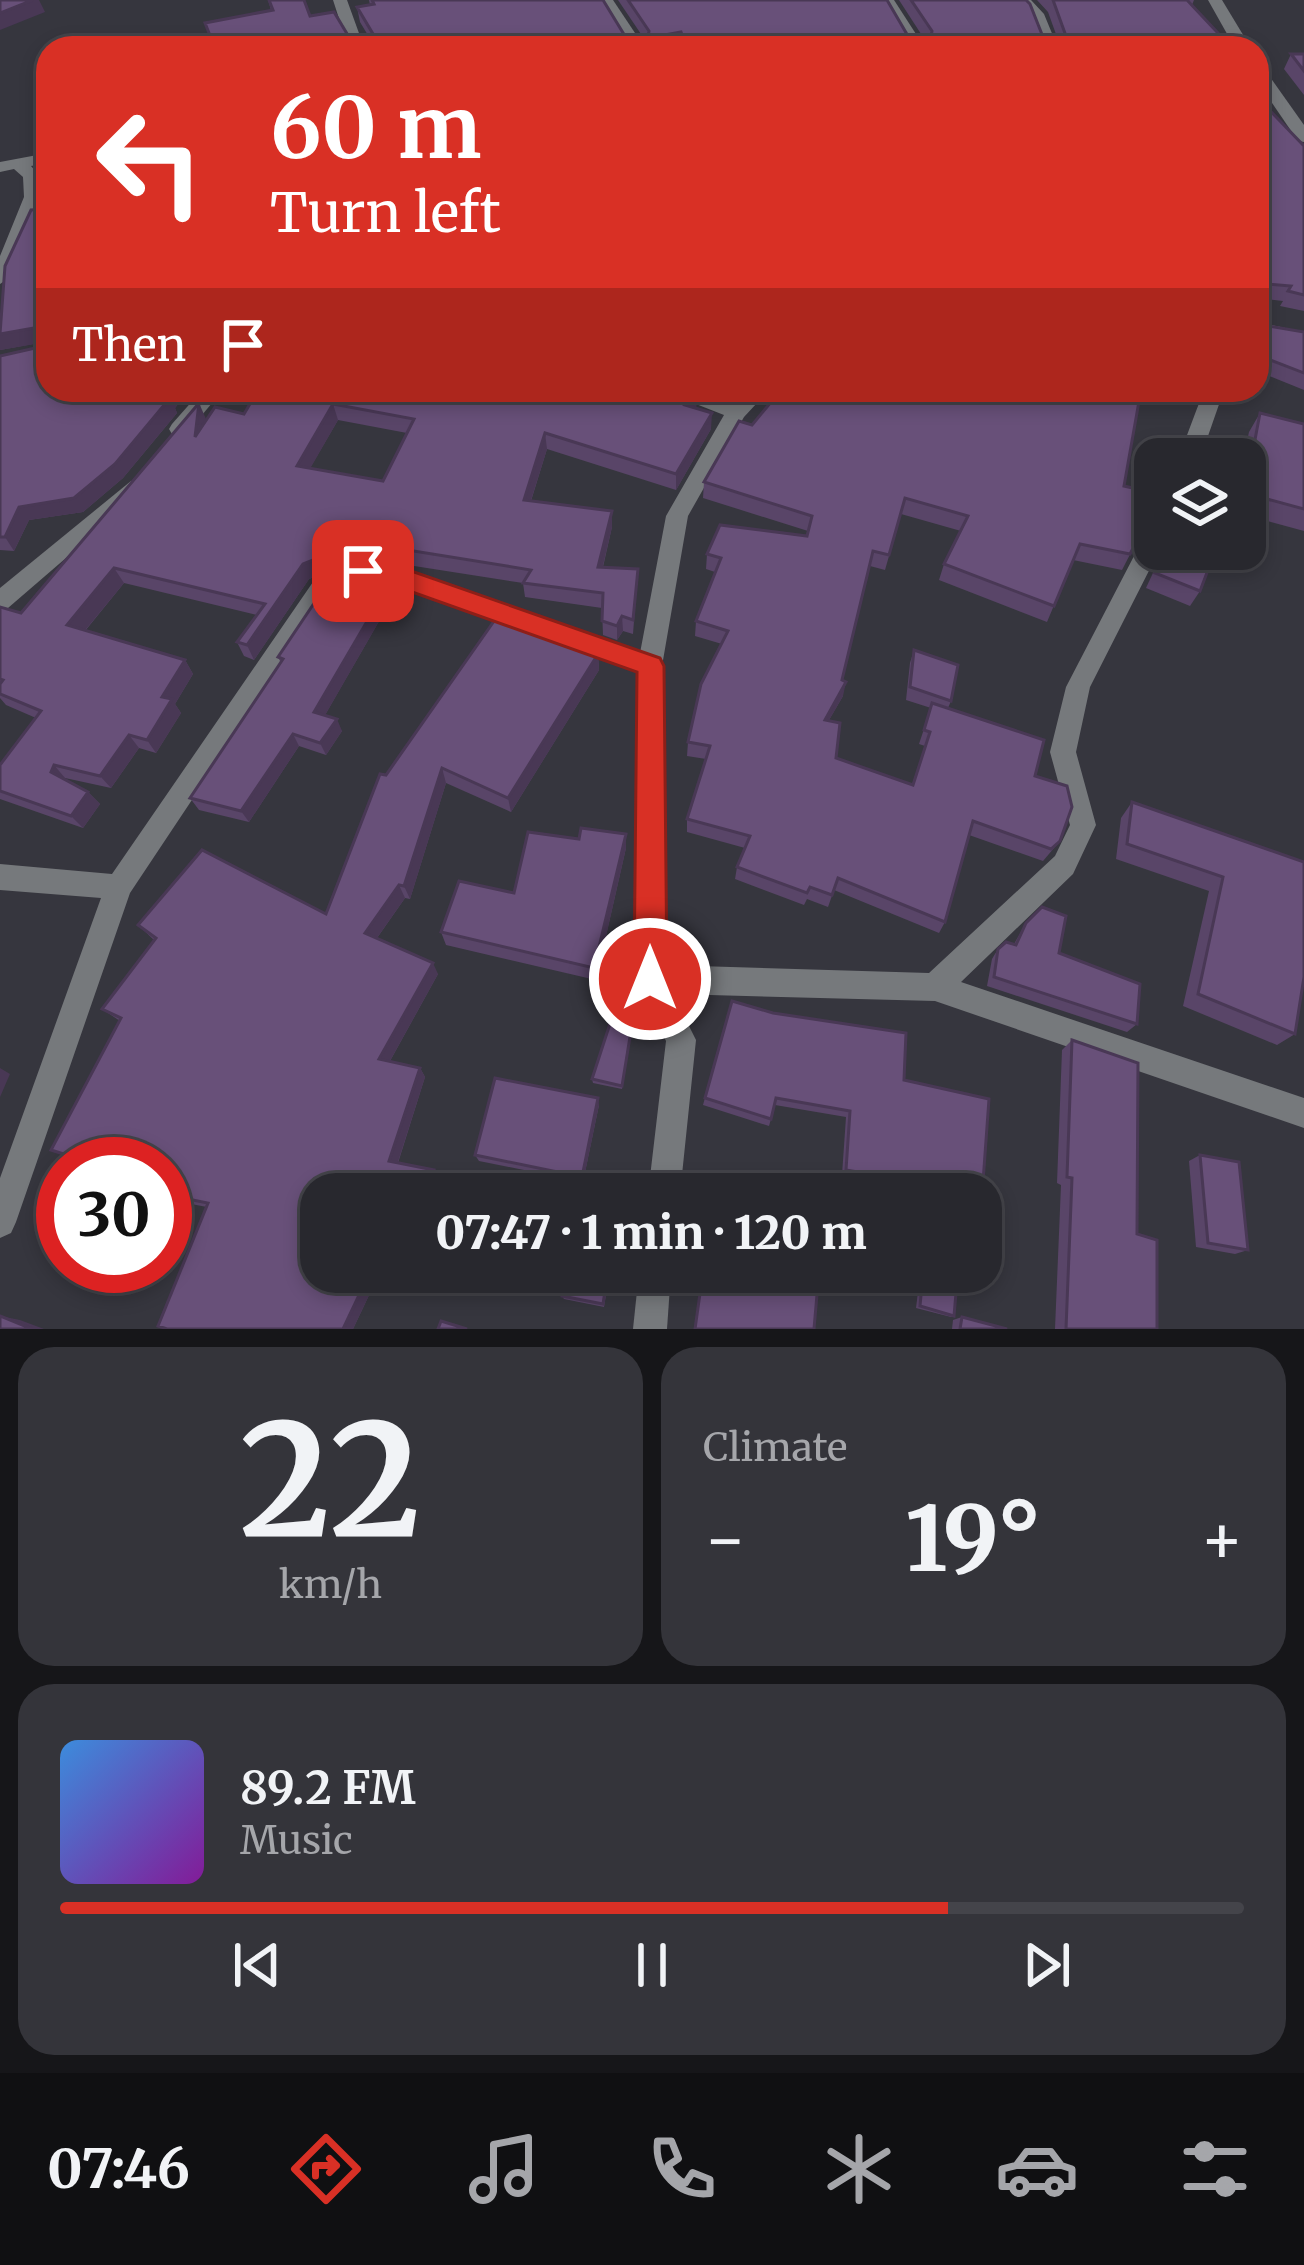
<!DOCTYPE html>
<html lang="en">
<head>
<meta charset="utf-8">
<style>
	:root { --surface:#28282e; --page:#34343a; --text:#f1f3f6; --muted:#a5a6aa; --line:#44444a; --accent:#d93025 }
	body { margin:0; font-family:Merriweather,serif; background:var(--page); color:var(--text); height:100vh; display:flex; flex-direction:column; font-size:45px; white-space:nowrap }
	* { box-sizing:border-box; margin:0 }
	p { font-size:39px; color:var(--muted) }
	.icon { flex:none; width:66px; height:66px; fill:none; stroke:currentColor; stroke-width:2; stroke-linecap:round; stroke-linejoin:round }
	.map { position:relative; height:1329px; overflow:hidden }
	.drawer { display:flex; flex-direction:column; gap:18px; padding:18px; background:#161619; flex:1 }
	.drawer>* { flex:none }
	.top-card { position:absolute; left:36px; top:36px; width:1233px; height:366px; border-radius:36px; box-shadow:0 6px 18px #0003,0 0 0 3px var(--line); background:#d93025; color:#fff; overflow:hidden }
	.buttons { position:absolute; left:1134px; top:438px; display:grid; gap:24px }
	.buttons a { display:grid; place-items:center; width:132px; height:132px; border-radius:24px; background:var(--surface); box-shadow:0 6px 18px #0003,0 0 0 3px var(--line); font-size:60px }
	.speed { position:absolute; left:36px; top:1137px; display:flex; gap:24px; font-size:60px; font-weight:700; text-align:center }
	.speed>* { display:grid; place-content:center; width:156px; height:156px; border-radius:50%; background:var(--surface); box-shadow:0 6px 18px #0003,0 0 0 3px var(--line); line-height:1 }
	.speed .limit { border:18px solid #d22; background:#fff; color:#111 }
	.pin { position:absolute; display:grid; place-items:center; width:102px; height:102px; color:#fff; margin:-51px; border-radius:24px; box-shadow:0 6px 18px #0006 }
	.me { position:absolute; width:132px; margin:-66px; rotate:0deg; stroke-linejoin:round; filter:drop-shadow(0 0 9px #0008) }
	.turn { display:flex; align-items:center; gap:42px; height:252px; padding:0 36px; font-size:54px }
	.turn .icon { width:156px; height:156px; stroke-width:2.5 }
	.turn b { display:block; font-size:84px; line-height:102px }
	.then { display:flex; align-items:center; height:114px; padding:0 36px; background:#0003; gap:24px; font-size:45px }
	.big { font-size:90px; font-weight:800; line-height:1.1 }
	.drawer .card { flex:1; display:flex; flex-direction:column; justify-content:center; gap:18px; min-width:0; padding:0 42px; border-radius:36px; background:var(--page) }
	.drawer .dial { align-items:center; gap:0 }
	.dial b { font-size:156px; line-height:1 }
	.song { display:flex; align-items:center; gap:36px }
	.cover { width:144px; height:144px; border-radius:18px; background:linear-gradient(135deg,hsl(210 70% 55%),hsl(290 70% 35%)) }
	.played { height:12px; border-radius:6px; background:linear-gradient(90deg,var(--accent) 75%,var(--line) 75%) }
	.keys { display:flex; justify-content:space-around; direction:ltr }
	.heat { display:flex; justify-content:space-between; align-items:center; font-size:66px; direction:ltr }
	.drawer .tiles { flex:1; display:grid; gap:18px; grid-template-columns:1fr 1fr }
	.card:last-child { grid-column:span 2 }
	.trip { position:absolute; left:300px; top:1173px; width:702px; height:120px; border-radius:36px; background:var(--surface); box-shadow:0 6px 18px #0003,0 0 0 3px var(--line); font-weight:800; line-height:120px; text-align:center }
	.dock { display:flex; height:192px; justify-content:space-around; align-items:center; background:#101012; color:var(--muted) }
	.dock .icon { width:84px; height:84px }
	.dock .active { color:var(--accent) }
	.dock b { font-size:54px; color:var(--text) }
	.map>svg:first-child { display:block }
</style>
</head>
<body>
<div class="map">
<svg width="1304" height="1329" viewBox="0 0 1304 1329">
	<rect width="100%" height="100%" fill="#36363e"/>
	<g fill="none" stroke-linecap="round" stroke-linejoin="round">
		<g fill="#76797c" fill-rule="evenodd">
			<path d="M333,0H347L360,36L371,48H355L345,37Z"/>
			<path d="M599,0H613L645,48H629Z"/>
			<path d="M880,0H894L925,48H909Z"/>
			<path d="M1016,0H1031L1044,14L1058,48H1042L1030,16Z"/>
			<path d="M1208,0H1222L1251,48H1235Z"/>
			<path d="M1257,65L1263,67L1304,125V142L1298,141L1257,81Z"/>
			<path d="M48,153V163L31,166C58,193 21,249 9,278L0,284V256L24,197L23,177L14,169L0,172V162Z"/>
			<path d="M1257,322L1304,332V344L1257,334Z"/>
			<path d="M202,390H223L186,434H172L169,429L172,424Z"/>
			<path d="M670,390H700L733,403L747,390H769L744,417L688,516L662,666L665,965L929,973L1055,856L1070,825L1050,752L1066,687L1147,531L1155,528V549H1160L1090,687L1076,752L1096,825L1073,874L961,982L1304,1098V1128L935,1001L673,994L696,1040L680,1194H648L666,1041L637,979L638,672L387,582L364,580L329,594L130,893L16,1222L11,1233L0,1238V1178L101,898L0,890V864L112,874L313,582L363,562L388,564L640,653L666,516L724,415L673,395Z"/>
			<path d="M1204,390H1224L1200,459H1178Z"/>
			<path d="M131,481L142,489L139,495L8,608L0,610V588Z"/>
			<path d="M639,1272H671L667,1329H633Z"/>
		</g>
	</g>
	<g fill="#594568" fill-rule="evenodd">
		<path d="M268,0H304L310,16L349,37H369L360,22L357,7L370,5L369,0H603L625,36L643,37L618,0H887L908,36L923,37L899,0H1026L1043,37H1057L1048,12L1037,0H1194L1192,5L1232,48H681V46L671,48H214L205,23L271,10Z"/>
		<path d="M1291,54H1304V95L1284,69Z"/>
		<path d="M1257,97L1304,146V311L1280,306L1283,301L1257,298Z"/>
		<path d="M48,209V390H189L175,408L177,413L123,478L83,512L29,520L14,551L0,550V356L44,346V342L0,350V328Z"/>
		<path d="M1304,332V390L1257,371V348Z"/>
		<path d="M258,390L697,393L696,408L711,429L676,490L547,449L531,501L612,527L603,567L638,569L633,634L623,631L617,640L603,635L602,608L525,597L523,583L363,558L309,579L254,660L244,656L237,642L257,615L124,583L85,631L185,660L193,674L175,704L181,713L156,753L139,748L111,788L65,778V779L88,792L100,804L83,828L0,799V765L36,718L6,705L0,698V607L21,613L199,403L205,422L244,414ZM338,420L407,433L383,481L310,468Z"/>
		<path d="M1031,390H1171L1164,404L1139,400L1124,486L1155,493V525L1143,529L1122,570L1073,560L1047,622L939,580L944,564L961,531L901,514L885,570L870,566L842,680L843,696L829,720L836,758L912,785L925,746L919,744L931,708L906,700L910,663L914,650L951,701L948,708L1035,776L1060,841L1043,861L969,835L945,922L939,933L834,890L828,907L807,899L804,905L735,879L737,867L745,848L687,832V819L706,759L687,756L688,742L722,644L695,636L696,621L715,572L706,569L707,554L807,536L808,531L703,498L704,482L752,425Z"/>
		<path d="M1260,413L1304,424V531L1245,515V459H1243L1249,432Z"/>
		<path d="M1164,549H1216L1200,591L1190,606L1146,588Z"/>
		<path d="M393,577L397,590L325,715L342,731L326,755L299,746L249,822L199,810L190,798L281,663L278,657Z"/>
		<path d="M598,654L599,670L511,812L446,783L410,899L405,898L377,938L438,974L390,1061L420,1068L425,1077L398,1163L434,1170L440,1177L435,1194H321L380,1272L353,1329H167L207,1207L191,1204L178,1197L179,1194L165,1189V1164H88L51,1150L120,1021L102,1009L154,940L138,925L326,914L386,775Z"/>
		<path d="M1132,802L1304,862L1295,1034L1277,1045L1183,1006L1209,891L1116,859L1121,818Z"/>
		<path d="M626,848L596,980L446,945L441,932L514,893Z"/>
		<path d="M1026,923L1059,953L1137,1024L1127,1032L987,986L992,959L998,949L1014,944Z"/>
		<path d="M732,1001L773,1013L906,1033L904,1080L989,1099L982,1196L981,1194H947L897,1182L894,1185L842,1175L846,1117L775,1105L769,1126L703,1105Z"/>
		<path d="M636,1004L622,1089L593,1083L592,1079Z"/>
		<path d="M1072,1040L1137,1234L1157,1329H1055L1061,1185L1057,1183L1062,1050Z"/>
		<path d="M599,1105L583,1182L479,1161L475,1155Z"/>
		<path d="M1200,1155L1248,1250L1235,1254L1196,1247L1189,1161Z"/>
		<path d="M610,1272L604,1307L564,1299L562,1296Z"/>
		<path d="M923,1273L954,1316L951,1317L916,1308L920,1275Z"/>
		<path d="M962,1317L1007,1329H952L953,1320Z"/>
	</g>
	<g fill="#493855">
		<path d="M33,0H39L45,12L0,30V13Z"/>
		<path d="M681,32V46L671,48H615V44Z"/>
		<path d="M39,327L47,342L0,350V334Z"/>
		<path d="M171,390H189L175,408L177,413L123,478L83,512L29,520L14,551L5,537L19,507L166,397Z"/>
		<path d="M697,393L696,409L685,405Z"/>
		<path d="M199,403L206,419L203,453L195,437Z"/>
		<path d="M333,404L338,420L303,481L297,466Z"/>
		<path d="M712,413L711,429L676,490V474Z"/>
		<path d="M545,433L547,449L526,516L524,500Z"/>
		<path d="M612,511V527L599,582L598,567Z"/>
		<path d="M1155,512V525L1143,529L1152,513Z"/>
		<path d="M358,542L363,558L309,579L254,660L247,645L303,564Z"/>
		<path d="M114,568L124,583L77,640L67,625Z"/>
		<path d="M393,577L397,590L320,724L314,712Z"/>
		<path d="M622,616L623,631L617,640V626Z"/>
		<path d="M598,654L599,670L511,812L508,798Z"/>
		<path d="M185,660L193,674L175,704L181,713L156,753L147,740L162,697Z"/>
		<path d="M846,682L843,696L821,734L825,720Z"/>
		<path d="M337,719L342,731L326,755L320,743Z"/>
		<path d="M293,734L299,746L249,822L241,811Z"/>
		<path d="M129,735L139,748L111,788L100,776Z"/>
		<path d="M54,765L65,778L62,785L51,772Z"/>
		<path d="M442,768L446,783L410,899L404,886Z"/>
		<path d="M88,792L100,804L83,828L71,816Z"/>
		<path d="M626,834V848L596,980L594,968Z"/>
		<path d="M399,885L405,898L372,945L365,933Z"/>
		<path d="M433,963L438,974L386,1068L379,1059Z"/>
		<path d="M0,1068L10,1074L0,1097Z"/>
		<path d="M420,1068L425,1077L396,1168L389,1161Z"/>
		<path d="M598,1098L599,1105L583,1182L582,1177Z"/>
		<path d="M434,1170L440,1177L435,1194H428Z"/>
		<path d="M370,1272H380L353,1329H343Z"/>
		<path d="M0,1316L20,1320L44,1329H32Z"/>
	</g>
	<g fill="#685079" stroke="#493855" stroke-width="3" fill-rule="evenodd">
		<path d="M0,0H33L0,13Z"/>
		<path d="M269,0H304L310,16L334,12L349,37L368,38L373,34L357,7L374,4L372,0H603L625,36L648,37L649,31L628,0H887L908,36L931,37L932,31L911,0H1026L1030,4L1043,37L1066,36L1053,0H1187L1232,48H687L681,32L615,44L617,48H215L205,23L273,10Z"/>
		<path d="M1291,54H1304V71Z"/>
		<path d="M1257,97L1304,146V295L1288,291L1291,286L1257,283Z"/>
		<path d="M48,209V390H171L166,397L170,398L115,464L74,498L19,507L5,537H0V356L44,346L45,332L39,327L0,334L5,266L31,210Z"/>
		<path d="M1269,326L1304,332V373L1257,355V348Z"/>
		<path d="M258,390H690L697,393L685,405L712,413L676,474L545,433L524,500L612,511L598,567L638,569L633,620L622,616L617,626L602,621L603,593L523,583L531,570L358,542L303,564L247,645L237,642L265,604L114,568L67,625L185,660L162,697L172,699L147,740L129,735L100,776L54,765L51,772L88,792L71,816L0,791V765L41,711L0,694V684L3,680L0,679V607L21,613L199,403L195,437L215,407L244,414ZM333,404L414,419L383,481L297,466Z"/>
		<path d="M781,390H965L981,396L983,390H1027L1035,392V390H1141L1124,486L1155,493V512L1152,513L1130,554L1080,544L1054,606L944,564L968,516L905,498L889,555L873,551L842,680L846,682L825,720L840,723L836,758L913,785L930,732L924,730L932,703L1044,740L1035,776L1067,786L1072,807L1060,841L1051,849L973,821L945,922L838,878L832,895L810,887L807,893L737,867L750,836L687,819L710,746L688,742L701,684L728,631L696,621L721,558L707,554L720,525L807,536L812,516L704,482L739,421L752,425Z"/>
		<path d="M1260,413L1304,424V509L1245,493Z"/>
		<path d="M1167,549H1216L1200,591L1155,573Z"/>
		<path d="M360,571L393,577L314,712L337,719L320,743L293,734L241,811L190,798L283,659L278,657L327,584Z"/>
		<path d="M499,614L598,654L508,798L442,768L404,886L399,885L365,933L433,963L379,1059L420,1068L389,1161L434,1170L428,1194H321V1272H370L343,1329H167L158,1326L208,1203L178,1197L180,1191L165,1186V1164H95L51,1150L121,1018L102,1009L156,938L138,925L202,850L326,914L380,774L386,775Z"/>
		<path d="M914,650L958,665L951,701L910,687Z"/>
		<path d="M1132,802L1304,862V977L1295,1034L1198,994L1223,877L1127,844Z"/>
		<path d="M581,828L626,834L594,968L441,932L459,881L514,893L528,832L579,839Z"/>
		<path d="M1042,907L1066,916L1059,953L1140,984L1137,1024L994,977L998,949L1006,942L1016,945L1026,923Z"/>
		<path d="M619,996L636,1000L622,1086L592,1079Z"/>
		<path d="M732,1001L773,1013L906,1033L904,1080L989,1099L982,1196L899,1176V1179L846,1170L850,1111L776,1098L771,1119L705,1098Z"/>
		<path d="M1072,1040L1138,1063L1137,1234L1157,1240V1329H1066L1072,1178L1067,1177Z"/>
		<path d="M495,1078L598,1098L582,1177L475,1155Z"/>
		<path d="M1200,1155L1239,1162L1248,1250L1208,1243Z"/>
		<path d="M566,1272H608L603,1304L562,1296Z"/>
		<path d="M703,1272H819L814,1329H695Z"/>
		<path d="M923,1273L957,1282L954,1316L920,1306Z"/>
		<path d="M0,1316L32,1329H0Z"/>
		<path d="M962,1317L1007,1329H960Z"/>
		<path d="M441,1321L467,1329H438Z"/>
	</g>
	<path fill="#d93025" stroke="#8d1f18" stroke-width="3" d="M363,561L397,566L660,658L664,666L667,979L662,990L650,995L639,990L634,979L637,672L387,583L354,578L350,571L354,564Z"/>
</svg>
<div class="buttons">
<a><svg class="icon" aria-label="layers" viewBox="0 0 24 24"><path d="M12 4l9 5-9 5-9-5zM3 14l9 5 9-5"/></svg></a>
</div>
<div class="speed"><div class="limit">30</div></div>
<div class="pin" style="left:363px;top:571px;background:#d93025"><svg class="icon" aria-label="arrive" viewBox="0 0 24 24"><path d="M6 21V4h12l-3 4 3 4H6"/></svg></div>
<svg class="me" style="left:650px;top:979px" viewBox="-20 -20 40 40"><circle r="17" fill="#d93025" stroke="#fff" stroke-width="3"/><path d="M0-11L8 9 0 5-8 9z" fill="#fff"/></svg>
<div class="trip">07:47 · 1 min · 120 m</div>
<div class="top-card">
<div class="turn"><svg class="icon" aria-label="left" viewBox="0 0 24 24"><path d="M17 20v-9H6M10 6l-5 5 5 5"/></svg><div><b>60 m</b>Turn left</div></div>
<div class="then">Then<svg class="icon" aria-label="arrive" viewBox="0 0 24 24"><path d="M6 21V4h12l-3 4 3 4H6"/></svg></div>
</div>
</div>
<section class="drawer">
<div class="tiles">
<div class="card dial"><b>22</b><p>km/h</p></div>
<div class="card"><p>Climate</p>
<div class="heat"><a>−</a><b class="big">19°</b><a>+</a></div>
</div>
<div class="card">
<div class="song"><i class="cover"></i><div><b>89.2 FM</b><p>Music</p></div></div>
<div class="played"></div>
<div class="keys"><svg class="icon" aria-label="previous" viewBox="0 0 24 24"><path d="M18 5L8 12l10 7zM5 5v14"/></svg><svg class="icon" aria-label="pause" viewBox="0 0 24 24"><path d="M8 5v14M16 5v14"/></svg><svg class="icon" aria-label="next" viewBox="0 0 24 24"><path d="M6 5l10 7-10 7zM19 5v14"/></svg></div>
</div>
</div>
</section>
<nav class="dock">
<b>07:46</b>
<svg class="icon active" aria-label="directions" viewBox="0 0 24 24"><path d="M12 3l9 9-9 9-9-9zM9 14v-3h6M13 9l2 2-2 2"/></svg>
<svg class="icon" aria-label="music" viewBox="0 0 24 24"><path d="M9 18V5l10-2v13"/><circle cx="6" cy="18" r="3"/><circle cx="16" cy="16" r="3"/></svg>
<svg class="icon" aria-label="phone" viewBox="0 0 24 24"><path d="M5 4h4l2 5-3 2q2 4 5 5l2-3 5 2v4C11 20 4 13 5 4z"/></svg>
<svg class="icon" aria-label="climate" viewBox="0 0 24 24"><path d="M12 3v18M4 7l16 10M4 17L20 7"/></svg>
<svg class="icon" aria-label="car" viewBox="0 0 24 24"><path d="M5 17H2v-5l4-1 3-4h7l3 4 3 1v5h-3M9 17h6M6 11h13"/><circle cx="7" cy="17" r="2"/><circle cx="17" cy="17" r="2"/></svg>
<svg class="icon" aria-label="filters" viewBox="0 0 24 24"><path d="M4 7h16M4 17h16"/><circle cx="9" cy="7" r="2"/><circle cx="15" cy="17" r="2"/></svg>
</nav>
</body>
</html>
